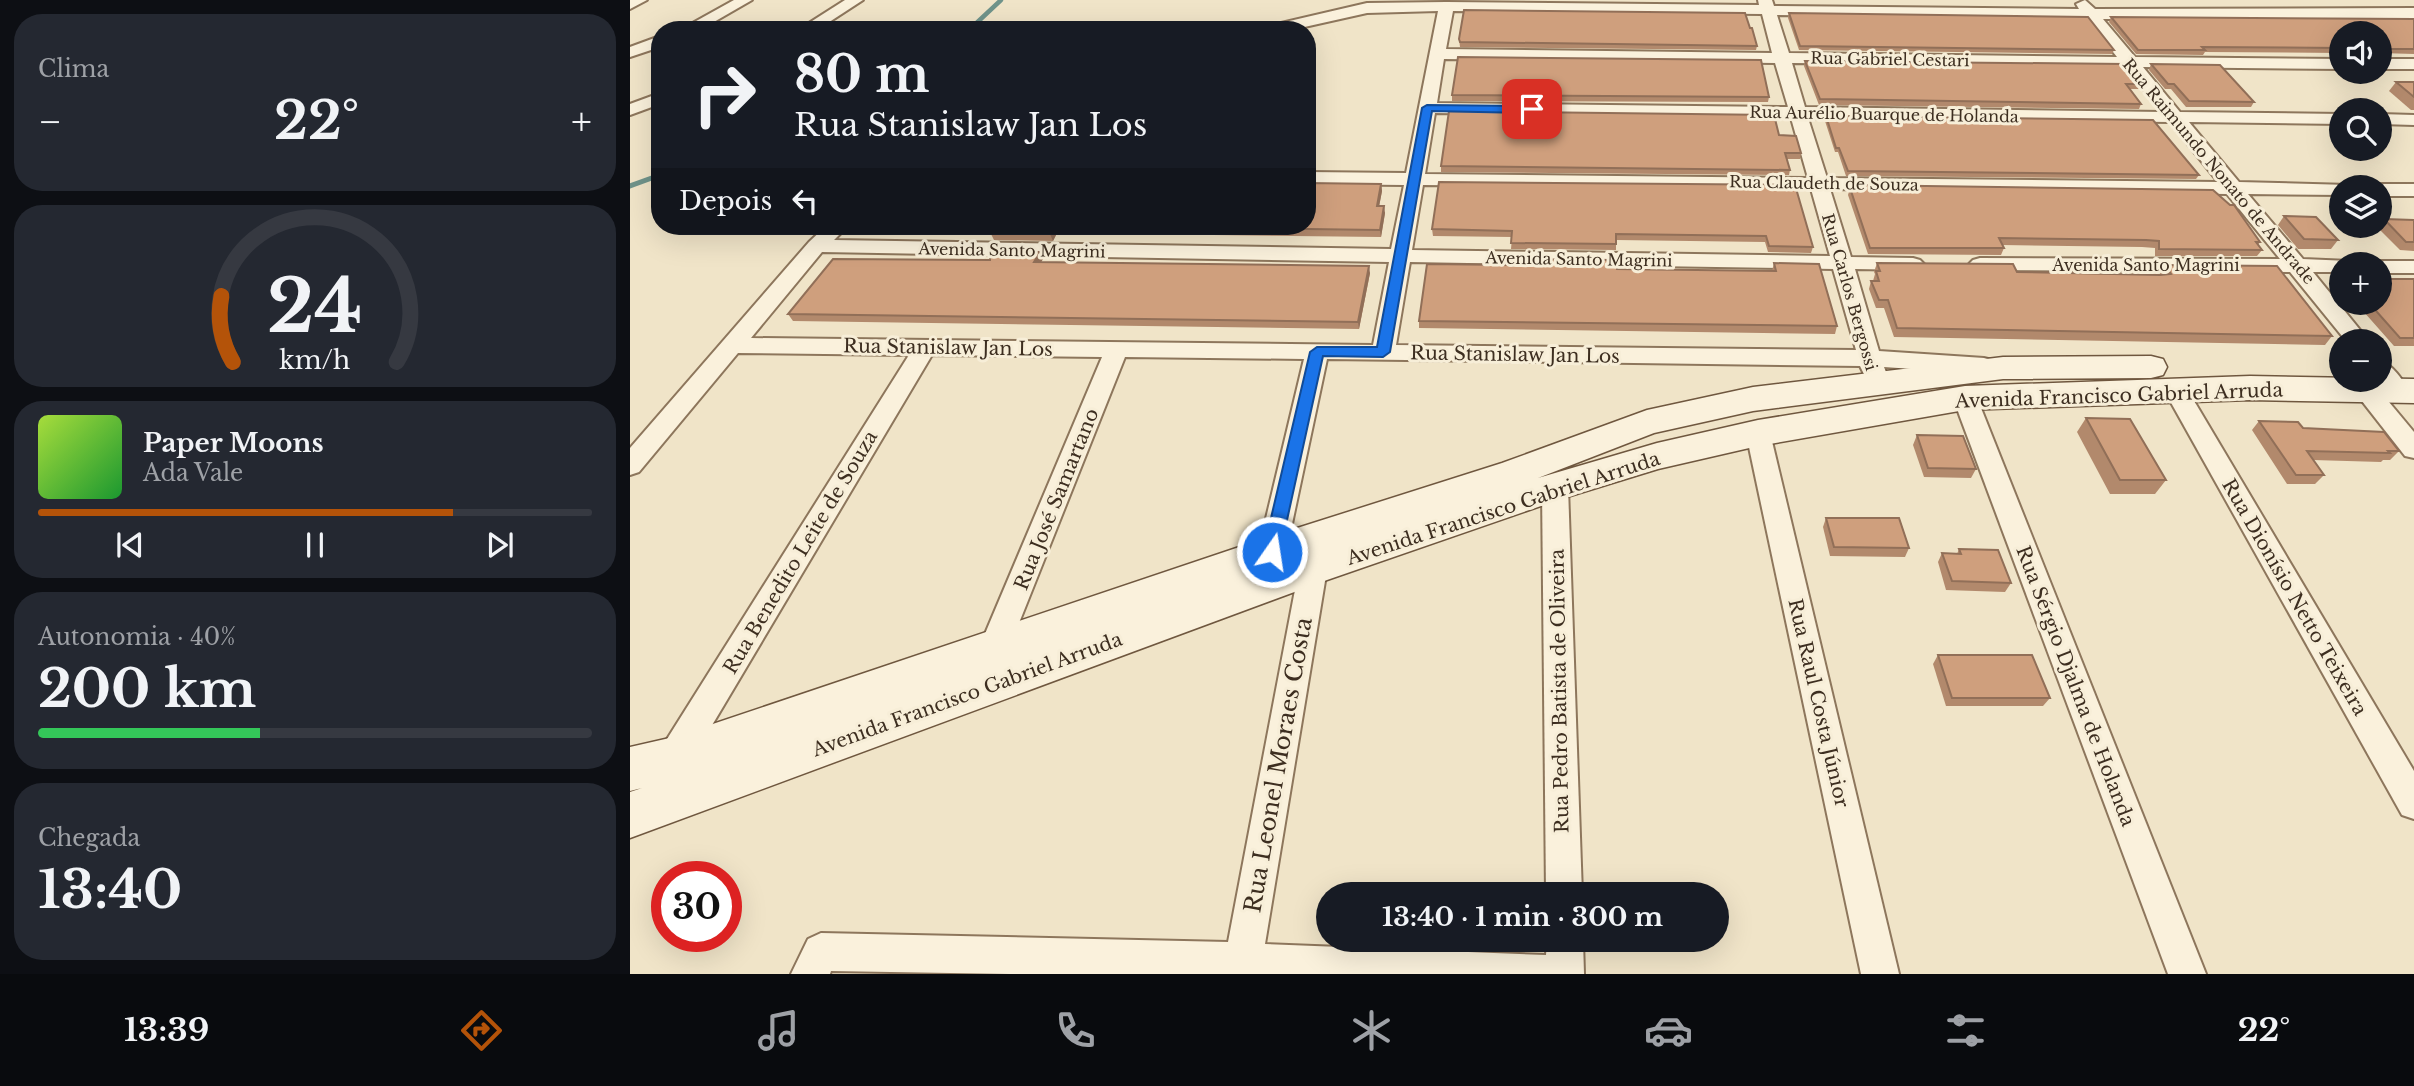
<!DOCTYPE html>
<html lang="pt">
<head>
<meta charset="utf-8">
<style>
	:root { --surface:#171b24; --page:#242831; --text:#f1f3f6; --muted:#9ea1a6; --line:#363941; --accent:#b45309 }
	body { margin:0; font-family:"Libre Baskerville",serif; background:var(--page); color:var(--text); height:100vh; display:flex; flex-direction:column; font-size:26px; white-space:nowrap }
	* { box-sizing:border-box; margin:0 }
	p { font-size:23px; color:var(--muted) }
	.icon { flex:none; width:38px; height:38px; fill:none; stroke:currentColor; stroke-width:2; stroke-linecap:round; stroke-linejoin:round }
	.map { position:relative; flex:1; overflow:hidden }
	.sheet { display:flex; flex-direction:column; gap:14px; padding:14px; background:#0d0f14; width:630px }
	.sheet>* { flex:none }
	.banner { position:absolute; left:21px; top:21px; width:665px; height:214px; border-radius:28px; box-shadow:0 7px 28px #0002; background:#171b24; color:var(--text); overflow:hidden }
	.tools { position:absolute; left:1699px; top:21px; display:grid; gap:14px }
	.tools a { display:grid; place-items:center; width:63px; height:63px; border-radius:50%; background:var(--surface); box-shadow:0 7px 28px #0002; font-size:35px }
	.speed { position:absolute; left:21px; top:861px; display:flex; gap:14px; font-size:35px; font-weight:700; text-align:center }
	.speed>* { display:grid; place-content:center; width:91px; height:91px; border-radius:50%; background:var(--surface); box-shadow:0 7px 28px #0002; line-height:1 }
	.speed .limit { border:10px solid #d22; background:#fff; color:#111 }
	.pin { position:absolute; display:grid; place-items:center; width:60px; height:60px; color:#fff; margin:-30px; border-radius:14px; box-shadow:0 4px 10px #0006 }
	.me { position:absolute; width:77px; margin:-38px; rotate:13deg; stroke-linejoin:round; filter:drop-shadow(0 0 5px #0008) }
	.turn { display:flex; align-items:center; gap:24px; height:147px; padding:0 28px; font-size:32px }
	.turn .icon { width:91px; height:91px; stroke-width:2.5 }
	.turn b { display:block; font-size:49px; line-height:60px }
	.then { display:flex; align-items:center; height:66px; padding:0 28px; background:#0003; gap:14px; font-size:26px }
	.big { font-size:52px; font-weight:700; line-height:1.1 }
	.sheet .tile { flex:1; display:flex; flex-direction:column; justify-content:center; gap:10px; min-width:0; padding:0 24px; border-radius:28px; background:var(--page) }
	.sheet .dial { align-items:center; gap:0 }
	.dial svg { height:182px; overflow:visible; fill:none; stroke:var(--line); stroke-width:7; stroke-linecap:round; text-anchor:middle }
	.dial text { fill:var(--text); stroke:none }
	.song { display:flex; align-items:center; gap:21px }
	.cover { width:84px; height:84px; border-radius:10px; background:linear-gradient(135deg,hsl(80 70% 55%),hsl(130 70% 35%)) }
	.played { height:7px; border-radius:4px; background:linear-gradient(90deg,var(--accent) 75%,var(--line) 75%) }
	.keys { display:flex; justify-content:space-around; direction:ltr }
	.heat { display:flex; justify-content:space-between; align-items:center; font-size:38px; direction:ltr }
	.charge { height:10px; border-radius:5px; background:linear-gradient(90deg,#34c759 40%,var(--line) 0) }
	.trip { position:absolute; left:686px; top:882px; width:413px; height:70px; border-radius:35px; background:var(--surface); box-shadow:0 7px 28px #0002; font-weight:700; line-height:70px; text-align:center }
	.tab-bar { display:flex; height:112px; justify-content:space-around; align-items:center; background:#090b0e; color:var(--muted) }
	.tab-bar .icon { width:49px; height:49px }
	.tab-bar .on { color:var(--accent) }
	.tab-bar b { font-size:32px; color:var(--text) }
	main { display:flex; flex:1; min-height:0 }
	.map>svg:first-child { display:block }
</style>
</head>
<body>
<main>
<section class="sheet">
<div class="tile"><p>Clima</p>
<div class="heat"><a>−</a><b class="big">22°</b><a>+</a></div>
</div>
<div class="tile dial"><svg viewBox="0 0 100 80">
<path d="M14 69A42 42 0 1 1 86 69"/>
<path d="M14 69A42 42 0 0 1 9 40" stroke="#b45309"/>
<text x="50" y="56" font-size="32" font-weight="700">24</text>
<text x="50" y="72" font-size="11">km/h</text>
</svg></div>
<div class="tile">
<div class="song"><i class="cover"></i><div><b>Paper Moons</b><p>Ada Vale</p></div></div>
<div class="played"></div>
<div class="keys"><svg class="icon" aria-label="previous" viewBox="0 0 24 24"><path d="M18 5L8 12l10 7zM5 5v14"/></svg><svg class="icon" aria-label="pause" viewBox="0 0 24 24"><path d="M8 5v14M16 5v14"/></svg><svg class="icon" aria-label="next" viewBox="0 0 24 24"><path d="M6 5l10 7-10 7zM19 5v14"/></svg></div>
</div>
<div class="tile"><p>Autonomia · 40%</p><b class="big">200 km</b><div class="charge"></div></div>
<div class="tile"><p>Chegada</p><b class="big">13:40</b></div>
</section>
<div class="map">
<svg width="1784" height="974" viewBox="0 0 1784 974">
	<rect width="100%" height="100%" fill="#f0e4c8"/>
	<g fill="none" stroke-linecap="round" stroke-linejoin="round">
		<path stroke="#6f938a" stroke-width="4.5" d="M339,30L371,0"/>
		<path stroke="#6f938a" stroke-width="5" d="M0,186L30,175"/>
		<g stroke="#8d765c" stroke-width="4">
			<g id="street">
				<path d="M0,0H17L0,9Z"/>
				<path d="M104,0H122L70,30H50Z"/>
				<path d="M215,0H233L187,30H168Z"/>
				<path d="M1128,0H1142L1144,6L1449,9L1446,4L1455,0L1465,9L1784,8V18L1473,19L1505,57L1712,59V69L1513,67L1550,112L1712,114V124L1559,122L1609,182L1719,185L1720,187H1712V195L1618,194L1673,259L1719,261L1721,264H1712V272H1683L1739,341H1716L1660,272L1350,270L1343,268L1339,264L1343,260L1350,258L1650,259L1597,194L1200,189L1221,257L1283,258L1290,260L1294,264L1290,268L1283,270L1225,269L1249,351L1354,358L1362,360L1366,366L1362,372L1354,374L1254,367L1256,372L1252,378L1244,380L1236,378L1230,366L697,359L656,552L652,560L642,563L632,560L628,552L674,359L495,357L379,648L375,657L364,661L353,657L349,648L472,357L302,355L56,769L44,773L32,769L28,758L32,747L279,355L108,353L9,472L0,475V448L179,242L196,226H218L204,240L761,249L774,185L677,184V172L776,173L808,11L737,13L661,30H631L634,27L737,3L816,2L1129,5ZM823,11L1132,14L1142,53L816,49ZM1147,15L1457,19L1487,57L1159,53ZM814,59L1145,63L1158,107L807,103ZM1162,63L1495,66L1532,112L1175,107ZM805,113L1161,118L1178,178L795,174ZM1178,118L1540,122L1588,182L1197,178ZM793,185L1181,189L1200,256L782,250ZM192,252L759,262L743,345L121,338ZM780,262L1203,269L1226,350L766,345Z"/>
				<path d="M30,36V47L0,57V47Z"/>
				<rect x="1750" y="59" width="34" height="10"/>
				<path d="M30,93V104L0,115V104Z"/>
				<path d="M1750,114L1784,115V125L1750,124Z"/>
				<path d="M1750,184H1784V196H1750V187H1742Z"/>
				<path d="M1750,261H1784V273H1750V264H1741Z"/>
				<path d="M1750,361C1763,365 1772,379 1779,391L1775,397C1759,402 1755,392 1746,380H1750Z"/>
				<path d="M1546,382L1554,384L1784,771V819L1772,815L1534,390L1538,384Z"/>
				<path d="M1736,382L1744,384L1784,432V458L1775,456L1728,396L1724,390L1728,384Z"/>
				<path d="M1335,390L1344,392L1347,398L1576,974H1538L1323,398L1326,392Z"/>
				<path d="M1128,424L1137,427L1140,433L1269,974H1231L1116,433L1119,427Z"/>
				<path d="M925,477L934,480L938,487L952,894H916L912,487L916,480Z"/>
				<path d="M683,558L693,561L697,569L635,944L916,955L917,940H953L954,974H380L201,971L200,974H161L178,939L191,933L598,942L669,569L673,561Z"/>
			</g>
		</g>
		<g stroke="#6f573f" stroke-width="3">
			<path id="secondary" d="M1521,356L1533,359L1537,367L1533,375L1521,378L1373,379L1123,411L1024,433L908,478L1027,443L1128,420L1335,386L1620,376L1784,379V403L1620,400L1335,410L1128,446L1028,469L937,497L697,580L0,838V792L12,788L0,791V747L44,737L642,536L872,463L1017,410L1123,387L1373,357Z"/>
		</g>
		<use href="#street" fill="#faf1dc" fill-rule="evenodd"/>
		<use href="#secondary" fill="#faf1dc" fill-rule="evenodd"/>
	</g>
	<g fill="#b2896c">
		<path d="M1159,13L1484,50L1482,54L1169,50L1158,18Z"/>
		<path d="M1481,17L1784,19V54L1750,53V33H1712V53L1575,52L1573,55L1506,54L1479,22Z"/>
		<path d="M1120,28L1127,46L1126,50L830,47L829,39Z"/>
		<path d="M1175,61L1513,84L1510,89H1500L1511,104L1509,109L1189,105L1174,66Z"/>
		<path d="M1521,64L1624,102L1621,107H1556L1541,89H1535L1519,70Z"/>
		<path d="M1766,82H1784V110H1781L1759,91Z"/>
		<path d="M822,95L1139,97L1138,102L822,101Z"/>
		<path d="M1196,116L1569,175L1566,179L1216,176L1208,152H1205L1195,121Z"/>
		<path d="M1149,135L1171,153L1170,159H1157L1160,170L1159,175L811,172V166Z"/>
		<path d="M751,184L752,191L749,206L755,213L751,237L427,233L423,241L364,240L360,232L235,230L232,226H677Z"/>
		<path d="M1165,185L1183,247L1181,253L1138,252L1135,242L986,240V250L881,249L882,237L803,236L802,229Z"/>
		<path d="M1224,185L1630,242L1628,245L1632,250L1627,256H1525V248L1512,247L1372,245L1374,248L1371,255L1238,254L1218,195L1220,188H1223Z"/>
		<path d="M1654,216L1708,240L1701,249H1668L1648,225Z"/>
		<path d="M1754,219L1784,220V251L1770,250L1747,227L1750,226V224Z"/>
		<path d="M413,259L411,262L740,273L729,329L163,321L158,314L360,260Z"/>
		<path d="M1144,263L1207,326L1205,334L789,328V321L1142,271Z"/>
		<path d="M1247,263L1387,272L1530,275V274L1535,265L1702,336L1695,345L1264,337L1254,308H1246L1239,289L1241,281H1243L1245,274L1244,272Z"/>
		<path d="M1784,279V346H1764L1726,303H1750Z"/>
		<path d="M1456,418L1536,480L1525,494H1480L1447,432Z"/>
		<path d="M1629,421L1673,428L1769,451L1760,460H1753L1751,462L1683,460L1694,475L1685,484H1657L1622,430Z"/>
		<path d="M1287,435L1346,469L1341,478L1294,477L1283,445Z"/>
		<path d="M1196,518L1279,548L1275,557L1200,556L1193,527Z"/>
		<path d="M1329,549L1381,583L1375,592L1316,590L1308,562L1312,553L1327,554Z"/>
		<path d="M1308,655L1420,698L1413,706H1316L1303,664Z"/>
	</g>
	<g fill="#916f58">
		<path d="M751,184L752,191L748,212L747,206Z"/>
		<path d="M754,206L755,213L751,237L750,230Z"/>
		<path d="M424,226L427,233L423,241L420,234Z"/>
		<path d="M410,252L413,259L407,269L404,262Z"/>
		<path d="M739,266L740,273L729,329L728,322Z"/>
	</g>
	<g fill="#cf9f7d" stroke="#916f58" stroke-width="2">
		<path d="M834,10L1115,13L1120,28H1122L1127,46L830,42L829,39Z"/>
		<path d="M1159,13L1458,17L1484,50L1170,46Z"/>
		<path d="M1481,17L1784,19V49H1750V33H1712V48L1572,47L1575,50H1508Z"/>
		<path d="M828,57L1131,60L1139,97L822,95Z"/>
		<path d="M1175,61L1496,64L1513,84H1496L1511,104L1190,99Z"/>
		<path d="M1521,64L1590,65L1624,102L1559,101L1544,84H1538Z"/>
		<path d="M1766,82H1784V97Z"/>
		<path d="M819,111L1144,115L1149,135L1166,136L1171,153H1155L1160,170L811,166Z"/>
		<path d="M1196,116L1523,120L1569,175L1218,171L1209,148H1206Z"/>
		<path d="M809,182L1165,185L1183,247L1139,246L1136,236L986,234V244L881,243L882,231L802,229Z"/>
		<path d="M677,183L751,184L747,206H754L750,230L433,226H677Z"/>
		<path d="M1224,185L1583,190L1600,205H1604L1630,242H1626L1632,250L1529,249V241L1516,240L1369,238L1374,248H1240L1220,188H1225Z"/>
		<path d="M1654,216L1686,217L1708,240L1674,239Z"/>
		<path d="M1754,219L1784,220V242H1776Z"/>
		<path d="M360,226H424L420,234L360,233Z"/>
		<path d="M360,251L410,252L404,262L739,266L728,322L158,314L203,259L360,260Z"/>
		<path d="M880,259L987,260V269L1146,271L1144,263L1189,264L1207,326L789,321L797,264L879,265Z"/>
		<path d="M1247,263L1383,264L1387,272L1530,275L1541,274L1535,265L1647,266L1702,336L1267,328L1258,300H1249L1241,281H1249L1246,271H1250Z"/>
		<path d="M1750,279H1784V338H1770L1739,303H1750Z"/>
		<path d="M1456,418L1500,419L1536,480H1490Z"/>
		<path d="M1629,421L1668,422L1673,428L1754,432L1769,451H1758L1760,453L1677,451L1694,475H1666Z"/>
		<path d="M1287,435L1333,436L1346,469L1298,468Z"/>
		<path d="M1196,518H1269L1279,548L1204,547Z"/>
		<path d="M1329,549L1368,550L1381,583L1322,581L1312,553L1331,554Z"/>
		<path d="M1308,655H1402L1420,698H1322Z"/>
	</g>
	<path fill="#1a73e8" stroke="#114b97" stroke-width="2" d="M797,105L902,106L908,109L902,113L802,111L760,352L753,357L693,356L650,552L648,557H636L633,552L680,352L687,347H747L792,108Z"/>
	<g text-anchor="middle" stroke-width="6" stroke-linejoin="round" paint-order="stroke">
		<g font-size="16" fill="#3d2e20" stroke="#f7eed8">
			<text transform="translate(1260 59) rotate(1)" y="6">Rua Gabriel Cestari</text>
			<text transform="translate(1254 114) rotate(1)" y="6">Rua Aurélio Buarque de Holanda</text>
			<text transform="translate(1589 171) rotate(50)" y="6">Rua Raimundo Nonato de Andrade</text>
			<text transform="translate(1194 183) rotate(1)" y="6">Rua Claudeth de Souza</text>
			<text transform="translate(382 250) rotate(1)" y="6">Avenida Santo Magrini</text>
			<text transform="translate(949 259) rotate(1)" y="6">Avenida Santo Magrini</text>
			<text x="1516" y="271">Avenida Santo Magrini</text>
			<text transform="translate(1220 292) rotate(74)" y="6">Rua Carlos Bergossi</text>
		</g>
		<g font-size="19" fill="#3d2e20" stroke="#f7eed8">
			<text transform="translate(318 347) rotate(1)" y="7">Rua Stanislaw Jan Los</text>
			<text transform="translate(885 354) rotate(1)" y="7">Rua Stanislaw Jan Los</text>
			<text transform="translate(1489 395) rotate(-2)" y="7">Avenida Francisco Gabriel Arruda</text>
			<text transform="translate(426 499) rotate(-68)" y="7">Rua José Samartano</text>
			<text transform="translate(873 508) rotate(-18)" y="7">Avenida Francisco Gabriel Arruda</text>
			<text transform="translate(170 552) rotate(-59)" y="7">Rua Benedito Leite de Souza</text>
			<text transform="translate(1665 597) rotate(60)" y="7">Rua Dionísio Netto Teixeira</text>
			<text transform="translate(1446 686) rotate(69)" y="7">Rua Sérgio Djalma de Holanda</text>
			<text transform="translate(929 691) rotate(-91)" y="7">Rua Pedro Batista de Oliveira</text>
			<text transform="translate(337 694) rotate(-20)" y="7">Avenida Francisco Gabriel Arruda</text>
			<text transform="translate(1189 703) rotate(77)" y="7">Rua Raul Costa Júnior</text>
		</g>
		<g font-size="23" fill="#3d2e20" stroke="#f7eed8">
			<text transform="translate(648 765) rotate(-80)" y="8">Rua Leonel Moraes Costa</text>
		</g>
	</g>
</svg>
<div class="tools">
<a><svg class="icon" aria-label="sound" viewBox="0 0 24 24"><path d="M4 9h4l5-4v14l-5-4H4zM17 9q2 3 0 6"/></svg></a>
<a><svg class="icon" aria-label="search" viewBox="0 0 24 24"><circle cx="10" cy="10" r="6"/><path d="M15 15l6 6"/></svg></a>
<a><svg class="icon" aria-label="layers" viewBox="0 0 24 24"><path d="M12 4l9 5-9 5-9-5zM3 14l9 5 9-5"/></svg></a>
<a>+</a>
<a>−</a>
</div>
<div class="speed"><div class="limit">30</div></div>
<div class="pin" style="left:902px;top:109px;background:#d93025"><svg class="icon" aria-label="arrive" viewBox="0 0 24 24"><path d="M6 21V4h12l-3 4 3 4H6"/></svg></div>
<svg class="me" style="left:642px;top:552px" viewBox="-20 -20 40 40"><circle r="17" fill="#1a73e8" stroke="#fff" stroke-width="3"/><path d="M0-11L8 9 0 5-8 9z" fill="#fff"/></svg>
<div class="trip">13:40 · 1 min · 300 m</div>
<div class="banner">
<div class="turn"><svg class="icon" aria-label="right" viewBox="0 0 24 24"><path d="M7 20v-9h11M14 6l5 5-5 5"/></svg><div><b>80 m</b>Rua Stanislaw Jan Los</div></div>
<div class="then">Depois<svg class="icon" aria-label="left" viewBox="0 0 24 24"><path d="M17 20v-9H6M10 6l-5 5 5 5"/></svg></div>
</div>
</div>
</main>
<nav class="tab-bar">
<b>13:39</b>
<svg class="icon on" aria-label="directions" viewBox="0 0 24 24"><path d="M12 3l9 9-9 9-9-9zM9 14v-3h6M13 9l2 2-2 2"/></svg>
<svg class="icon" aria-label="music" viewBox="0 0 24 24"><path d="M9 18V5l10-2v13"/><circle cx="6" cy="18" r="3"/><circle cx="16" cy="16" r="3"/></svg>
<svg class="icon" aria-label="phone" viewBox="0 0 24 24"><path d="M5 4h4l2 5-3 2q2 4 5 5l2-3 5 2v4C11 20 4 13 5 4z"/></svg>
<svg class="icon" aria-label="climate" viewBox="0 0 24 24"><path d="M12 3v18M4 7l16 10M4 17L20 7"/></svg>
<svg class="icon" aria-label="car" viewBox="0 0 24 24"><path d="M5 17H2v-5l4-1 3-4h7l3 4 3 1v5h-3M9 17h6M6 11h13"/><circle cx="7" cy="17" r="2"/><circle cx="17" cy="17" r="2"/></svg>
<svg class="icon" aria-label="filters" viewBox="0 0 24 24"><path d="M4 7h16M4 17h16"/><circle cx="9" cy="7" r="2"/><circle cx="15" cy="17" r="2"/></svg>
<b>22°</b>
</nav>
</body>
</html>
